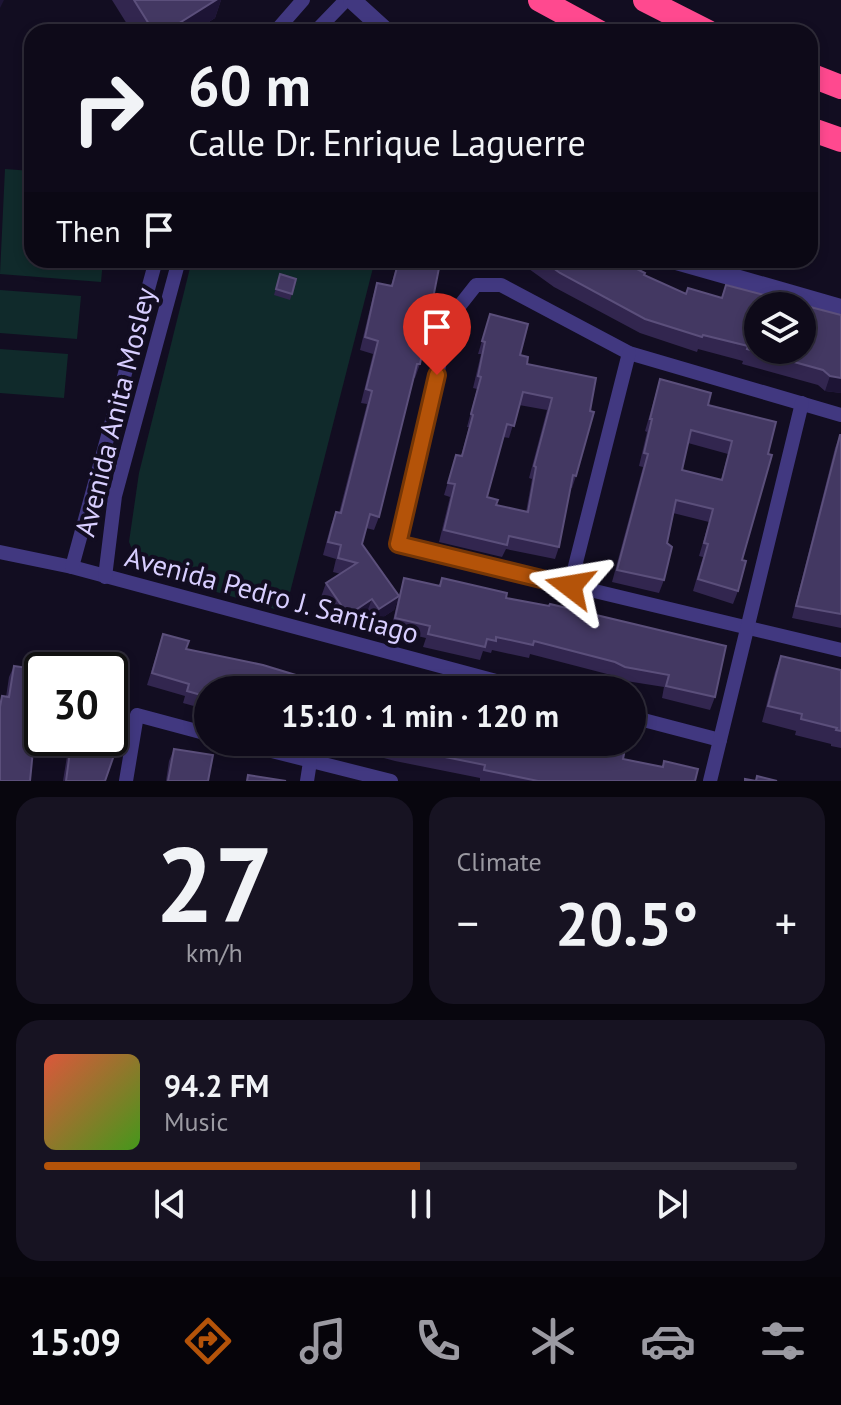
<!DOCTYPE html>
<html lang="en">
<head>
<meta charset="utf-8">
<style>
	:root { --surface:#0e0a19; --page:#171322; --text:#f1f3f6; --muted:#9b9aa2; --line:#2e2b38; --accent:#b45309 }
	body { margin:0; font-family:"PT Sans",sans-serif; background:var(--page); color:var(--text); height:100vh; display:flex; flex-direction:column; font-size:30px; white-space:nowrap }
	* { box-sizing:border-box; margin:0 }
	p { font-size:26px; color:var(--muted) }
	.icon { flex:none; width:44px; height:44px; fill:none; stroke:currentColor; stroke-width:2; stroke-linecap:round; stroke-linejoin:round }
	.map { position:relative; height:781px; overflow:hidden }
	.sheet { display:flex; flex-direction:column; gap:16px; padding:16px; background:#08060e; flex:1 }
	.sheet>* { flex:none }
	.hud { position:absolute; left:24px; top:24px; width:794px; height:244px; border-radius:24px; box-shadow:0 4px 12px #0003,0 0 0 2px var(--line); background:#0e0a19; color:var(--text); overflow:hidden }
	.tools { position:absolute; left:744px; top:292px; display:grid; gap:16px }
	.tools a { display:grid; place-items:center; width:72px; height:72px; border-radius:50%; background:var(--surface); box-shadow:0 4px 12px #0003,0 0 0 2px var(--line); font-size:40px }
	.speed { position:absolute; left:24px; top:652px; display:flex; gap:16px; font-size:40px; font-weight:700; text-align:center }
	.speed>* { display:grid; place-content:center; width:104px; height:104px; border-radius:50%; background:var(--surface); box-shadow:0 4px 12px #0003,0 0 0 2px var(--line); line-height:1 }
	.speed .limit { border:4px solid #111; border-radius:12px; background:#fff; color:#111 }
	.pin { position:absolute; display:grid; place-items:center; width:68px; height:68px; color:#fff; margin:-82px -34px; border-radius:50% 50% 50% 0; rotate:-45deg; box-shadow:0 0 8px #0007 }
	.pin .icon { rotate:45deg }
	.me { position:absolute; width:88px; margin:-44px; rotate:284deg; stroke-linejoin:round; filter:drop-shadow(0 0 6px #0008) }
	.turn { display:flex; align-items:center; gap:28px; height:168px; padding:0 32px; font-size:36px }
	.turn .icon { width:104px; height:104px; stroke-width:2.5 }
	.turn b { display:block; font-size:56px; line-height:68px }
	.then { display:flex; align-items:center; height:76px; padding:0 32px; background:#0003; gap:16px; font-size:30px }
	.big { font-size:60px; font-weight:700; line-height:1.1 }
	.sheet .card { flex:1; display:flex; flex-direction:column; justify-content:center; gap:12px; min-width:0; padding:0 28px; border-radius:24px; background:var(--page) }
	.sheet .dial { align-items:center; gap:0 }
	.dial b { font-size:104px; line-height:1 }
	.song { display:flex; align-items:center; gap:24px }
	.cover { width:96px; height:96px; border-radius:12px; background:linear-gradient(135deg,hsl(10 70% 55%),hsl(100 70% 35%)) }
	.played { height:8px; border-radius:4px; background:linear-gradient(90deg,var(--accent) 50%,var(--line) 50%) }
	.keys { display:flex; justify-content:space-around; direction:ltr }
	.heat { display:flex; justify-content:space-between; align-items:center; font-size:44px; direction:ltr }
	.sheet .tiles { flex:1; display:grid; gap:16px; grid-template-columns:1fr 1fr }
	.card:last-child { grid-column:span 2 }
	.trip { position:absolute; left:194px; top:676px; width:452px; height:80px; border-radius:40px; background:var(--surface); box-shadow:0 4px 12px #0003,0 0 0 2px var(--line); font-weight:700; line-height:80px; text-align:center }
	.tabs { display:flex; height:128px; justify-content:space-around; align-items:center; background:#06040a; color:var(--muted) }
	.tabs .icon { width:56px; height:56px }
	.tabs .selected { color:var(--accent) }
	.tabs b { font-size:36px; color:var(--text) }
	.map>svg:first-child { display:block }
</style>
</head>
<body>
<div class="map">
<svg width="841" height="781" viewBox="0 0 841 781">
	<rect width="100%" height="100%" fill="#120d21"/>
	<g fill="#102a2b">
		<path d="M5,169L32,171V260H103L101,282L0,274Z"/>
		<path d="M192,260H375L285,612L141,570L129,542L139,473Z"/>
		<path d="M0,290L81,296L77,339L0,333Z"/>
		<path d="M0,349L68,354L64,398L0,393Z"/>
	</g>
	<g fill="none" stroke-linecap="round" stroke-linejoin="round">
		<g stroke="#413880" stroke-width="14">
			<path d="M275,32L303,0"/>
			<path d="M315,32L346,0"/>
			<path d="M841,415L629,353L501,285H476L450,318L398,544L841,650"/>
			<path d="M0,552L72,567L530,690"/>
			<path d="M72,567L156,260"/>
			<path d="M105,577L115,496L179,260"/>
			<path d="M570,586L629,353"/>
			<path d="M632,717L720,740"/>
			<path d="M236,742L391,781"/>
			<path d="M126,781L137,715L208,734"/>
			<path d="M307,781L310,762"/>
			<path d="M710,781L802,403"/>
		</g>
		<g stroke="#413880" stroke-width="18">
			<path d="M352,0L387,32"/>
			<path d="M673,260L841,308"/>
		</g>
		<g stroke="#ff498f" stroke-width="24">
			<path d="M540,0L599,32"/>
			<path d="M645,0L708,32"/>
			<path d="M810,75L841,87"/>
			<path d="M810,129L841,140"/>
		</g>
	</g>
	<g fill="#32264f" fill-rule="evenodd">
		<path d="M112,0H221L215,18L193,32H132Z"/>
		<path d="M230,260H246L244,263Z"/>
		<path d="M398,260H429L420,364L415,378H414L379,517L374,530L366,528L362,544L399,596L404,578L439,586L442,578L506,598L715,697L710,710L662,698L664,687L620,680L611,675L530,654L529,658L492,650L491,653L483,651L480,660L423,647L426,638L391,630L398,598L394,610L374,623L367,612L343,628L321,597L326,583L341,574L333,572L336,559L323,555L331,525L336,512L339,513L367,404L361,403L373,354L360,350L373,296L377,283L391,286Z"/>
		<path d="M525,260H605L612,265L644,276L686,294L721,298L726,285L841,315V393L825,391L818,385L742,364L743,361L698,349L697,352L640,333L554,287L529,269L531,265Z"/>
		<path d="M280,274L292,294L290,300L274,295Z"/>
		<path d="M490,314L527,364L596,378L576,476L572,488H570L559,547L555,559L506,549L502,557L439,542L450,497L444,495L456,455L461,456L469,427H467L477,389L473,388L481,354H478ZM519,405L547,410L529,478L532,479L526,512L496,505L487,497L503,437L509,438Z"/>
		<path d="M660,379L708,405L776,422L742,560L738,591L733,604L693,591L703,557L699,556L709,522L673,513L667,543L664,580L659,593L612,582L643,467L639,466L647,432L645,431ZM688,443L728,454L721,480L682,470Z"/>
		<path d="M840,435H841V628L792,618L835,448Z"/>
		<path d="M163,634L186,649L208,690V710L183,703L185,696L147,685Z"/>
		<path d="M781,656L841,670V748L831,746V744L795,735L796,731L762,722L775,672Z"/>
		<path d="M14,666L107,738L105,781H63L67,756L33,752L0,781V701L2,696L6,697L9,677Z"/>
		<path d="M325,742H565L623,759L662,767L664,761L695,781H480V778L395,761Z"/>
		<path d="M174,749L208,781H166L169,761Z"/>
	</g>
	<g fill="#1d1435">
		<path d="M0,0H4L0,8Z"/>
		<path d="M216,0H221L215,18L193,32H165Z"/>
		<path d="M830,376L841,378V393L825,391Z"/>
		<path d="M399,596L394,610L374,623L379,609Z"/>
		<path d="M372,599L367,612L343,628L348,615Z"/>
		<path d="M34,740L71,744L67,756L30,752Z"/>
	</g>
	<g fill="#433862" stroke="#5b4f7b" stroke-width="2" fill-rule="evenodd">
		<path d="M134,0H216L165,32H154Z"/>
		<path d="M399,260H429L440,263L420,364H417L379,517L370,514L362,544L399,596L379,609L372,599L348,615L326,583L357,563L338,558L341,545L328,542L336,512L341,513L372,391L366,389L378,341L365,337L377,283L392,286Z"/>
		<path d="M542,260H605L612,265L615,260H619L645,273L644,275L686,294L688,288L722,298L726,285L841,315V378L830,376L823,370L747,349L748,346L703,335L702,337L645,319L560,273ZM758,306H802V350H758Z"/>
		<path d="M280,274L296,279L292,294L276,289Z"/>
		<path d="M490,314L528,324L520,355L528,357L527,364L596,378L590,411L594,412L576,476L573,475L559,547L509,536L507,545L444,530L455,484L448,483L456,455L462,456L473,415L471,414L481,377L478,376L485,342L482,341ZM523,392L552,398L534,466L536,467L528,512L496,505L498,500L487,497L507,424L514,426Z"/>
		<path d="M660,379L711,393L708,405L776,422L768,454L772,455L742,560L746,561L738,591L698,579L708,544L704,543L713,509L676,500L667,543L672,547L664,580L617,570L648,454L644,453L652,419H650ZM691,430L732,441L722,480L682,470Z"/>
		<path d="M840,435H841V614L796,606Z"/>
		<path d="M404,578L440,586L442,578L507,593L506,598L549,606L550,604L726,646L715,697L666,686L669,675L625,667L615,662L534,641L533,645L496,637V641L487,639L485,647L428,634L430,626L395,618Z"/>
		<path d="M163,634L189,641L186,649L263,665L299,676L298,679L345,690H208V697L187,691L189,684L152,673Z"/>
		<path d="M781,656L841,670V731L836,730L837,728L801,719L802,714L768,706Z"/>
		<path d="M14,666L42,670V738H107L113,758L105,781H66L71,744L34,740L30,781H0V707L2,696L9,697Z"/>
		<path d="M110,681H112L111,689L114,690L110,718Z"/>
		<path d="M353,682L372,687L371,690H350Z"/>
		<path d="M376,742H565L624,754L623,759L663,767L664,761L698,769L695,781H538L484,770L485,765L400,748Z"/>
		<path d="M174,749L213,755L208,781H168Z"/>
		<path d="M248,775L286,781H247Z"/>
		<path d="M757,776L777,781H745V779L756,781Z"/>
	</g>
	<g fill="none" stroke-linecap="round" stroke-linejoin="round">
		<g stroke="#753606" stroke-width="20">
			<path id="route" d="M437,375L398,544L570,586"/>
		</g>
		<use href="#route" stroke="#b45309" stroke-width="14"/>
	</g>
	<g text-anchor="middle" stroke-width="8" stroke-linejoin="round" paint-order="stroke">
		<g font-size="28" fill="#d8ceff" stroke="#120d21">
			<text transform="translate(115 412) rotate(-76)" y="10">Avenida Anita Mosley</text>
			<text transform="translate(272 595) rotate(15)" y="10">Avenida Pedro J. Santiago</text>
		</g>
	</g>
</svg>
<div class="tools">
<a><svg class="icon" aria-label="layers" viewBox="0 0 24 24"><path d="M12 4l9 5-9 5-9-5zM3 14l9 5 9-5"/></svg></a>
</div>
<div class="speed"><div class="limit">30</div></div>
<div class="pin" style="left:437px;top:375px;background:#d93025"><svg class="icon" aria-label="arrive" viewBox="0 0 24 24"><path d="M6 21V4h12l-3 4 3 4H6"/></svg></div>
<svg class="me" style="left:570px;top:586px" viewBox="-20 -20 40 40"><path d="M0-17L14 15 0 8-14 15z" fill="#b45309" stroke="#fff" stroke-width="4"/></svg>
<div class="trip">15:10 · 1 min · 120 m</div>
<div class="hud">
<div class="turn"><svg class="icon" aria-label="right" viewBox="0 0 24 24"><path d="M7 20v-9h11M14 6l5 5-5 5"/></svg><div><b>60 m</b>Calle Dr. Enrique Laguerre</div></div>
<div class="then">Then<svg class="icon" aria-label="arrive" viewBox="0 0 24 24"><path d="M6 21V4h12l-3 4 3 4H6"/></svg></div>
</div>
</div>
<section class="sheet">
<div class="tiles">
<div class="card dial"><b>27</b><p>km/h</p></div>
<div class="card"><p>Climate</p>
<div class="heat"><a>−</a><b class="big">20.5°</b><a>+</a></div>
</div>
<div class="card">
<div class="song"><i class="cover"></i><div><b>94.2 FM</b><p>Music</p></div></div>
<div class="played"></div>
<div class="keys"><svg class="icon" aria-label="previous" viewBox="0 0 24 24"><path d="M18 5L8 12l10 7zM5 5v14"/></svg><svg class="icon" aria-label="pause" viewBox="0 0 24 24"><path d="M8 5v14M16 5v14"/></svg><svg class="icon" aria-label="next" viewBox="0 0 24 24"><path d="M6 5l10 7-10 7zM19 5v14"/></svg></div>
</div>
</div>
</section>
<nav class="tabs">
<b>15:09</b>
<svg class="icon selected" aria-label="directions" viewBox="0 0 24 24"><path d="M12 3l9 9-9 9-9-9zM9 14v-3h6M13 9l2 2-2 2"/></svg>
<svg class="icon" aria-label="music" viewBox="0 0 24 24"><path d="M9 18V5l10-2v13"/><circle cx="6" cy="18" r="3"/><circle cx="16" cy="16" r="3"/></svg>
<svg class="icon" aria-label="phone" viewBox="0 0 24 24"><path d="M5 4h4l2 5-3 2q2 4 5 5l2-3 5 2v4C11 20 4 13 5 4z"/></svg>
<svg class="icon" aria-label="climate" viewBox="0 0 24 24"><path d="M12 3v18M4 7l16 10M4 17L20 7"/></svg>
<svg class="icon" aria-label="car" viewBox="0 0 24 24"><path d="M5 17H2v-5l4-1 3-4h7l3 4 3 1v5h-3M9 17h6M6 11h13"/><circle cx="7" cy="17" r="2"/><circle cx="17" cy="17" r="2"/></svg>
<svg class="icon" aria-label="filters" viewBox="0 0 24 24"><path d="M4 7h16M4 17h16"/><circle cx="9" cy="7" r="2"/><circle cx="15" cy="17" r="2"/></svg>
</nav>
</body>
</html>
